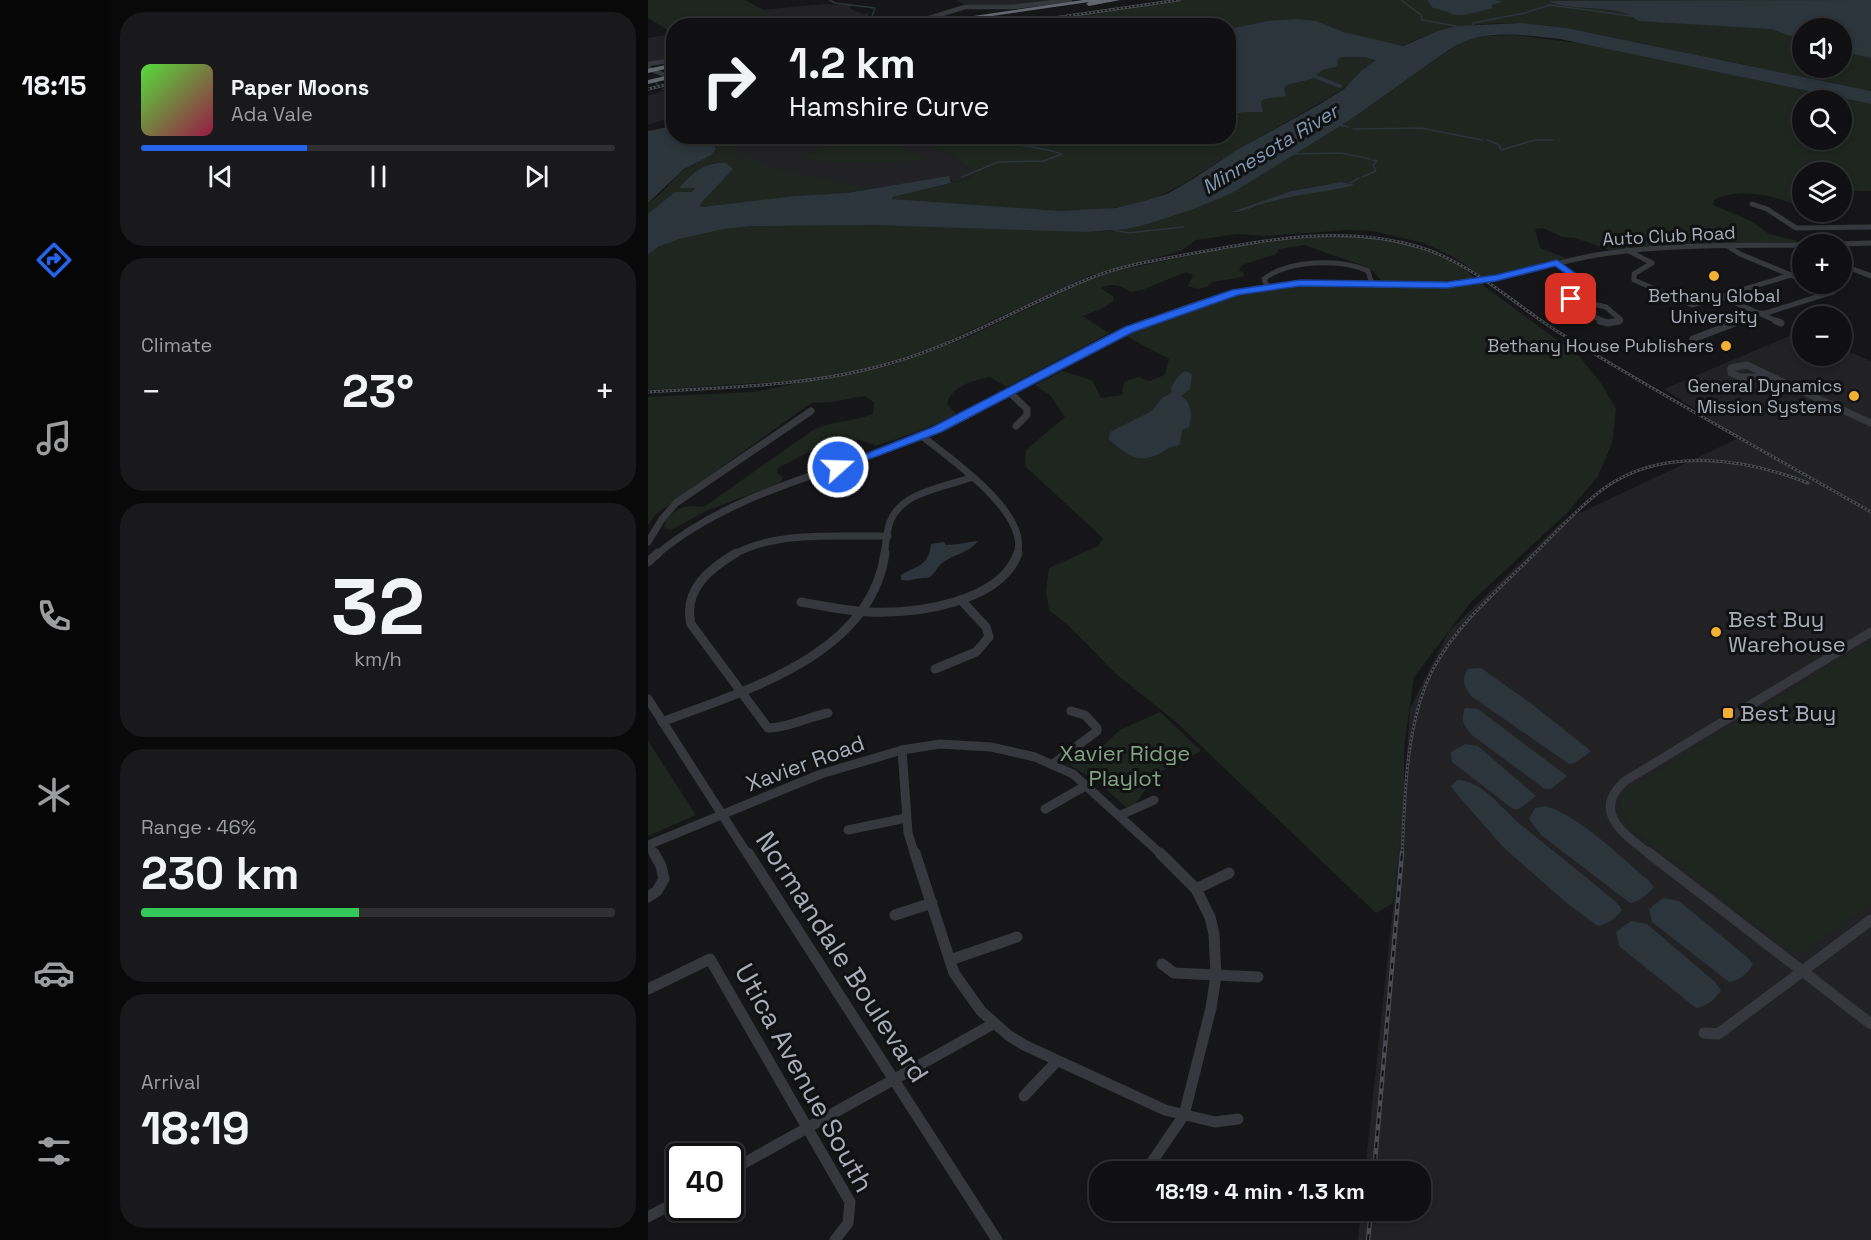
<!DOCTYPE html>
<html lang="en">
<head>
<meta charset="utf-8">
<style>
	:root { --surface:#101012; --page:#19191b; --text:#f1f3f6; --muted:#9c9d9f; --line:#303032; --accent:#2563eb }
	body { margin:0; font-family:"Space Grotesk",sans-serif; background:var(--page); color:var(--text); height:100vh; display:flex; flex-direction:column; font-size:22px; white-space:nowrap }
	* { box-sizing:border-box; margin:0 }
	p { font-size:20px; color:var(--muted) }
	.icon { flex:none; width:33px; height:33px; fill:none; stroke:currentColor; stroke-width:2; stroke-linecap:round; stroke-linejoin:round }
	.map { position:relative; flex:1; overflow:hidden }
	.sheet { display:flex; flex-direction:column; gap:12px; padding:12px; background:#09090a; width:540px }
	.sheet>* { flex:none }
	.guide { position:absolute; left:18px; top:18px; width:570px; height:126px; border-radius:24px; box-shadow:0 3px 9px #0003,0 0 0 2px var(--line); background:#101012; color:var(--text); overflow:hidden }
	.buttons { position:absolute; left:1144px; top:18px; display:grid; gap:12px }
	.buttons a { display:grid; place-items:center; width:60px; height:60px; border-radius:50%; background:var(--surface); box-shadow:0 3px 9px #0003,0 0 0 2px var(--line); font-size:30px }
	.speed { position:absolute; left:18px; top:1143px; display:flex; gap:12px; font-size:30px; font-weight:700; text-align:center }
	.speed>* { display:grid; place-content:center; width:78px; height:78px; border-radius:50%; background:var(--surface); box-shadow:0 3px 9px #0003,0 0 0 2px var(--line); line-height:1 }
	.speed .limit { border:3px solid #111; border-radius:9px; background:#fff; color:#111 }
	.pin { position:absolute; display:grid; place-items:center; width:51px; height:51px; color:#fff; margin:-26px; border-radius:12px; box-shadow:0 3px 9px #0006 }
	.me { position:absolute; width:66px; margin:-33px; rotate:70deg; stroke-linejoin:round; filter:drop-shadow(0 0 4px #0008) }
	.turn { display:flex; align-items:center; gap:21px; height:126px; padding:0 24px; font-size:27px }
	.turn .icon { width:78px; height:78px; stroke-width:2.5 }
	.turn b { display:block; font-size:42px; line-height:51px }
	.big { font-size:45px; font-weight:600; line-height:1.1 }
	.sheet .tile { flex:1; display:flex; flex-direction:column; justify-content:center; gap:9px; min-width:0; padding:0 21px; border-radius:24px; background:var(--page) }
	.sheet .dial { align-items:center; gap:0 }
	.dial b { font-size:78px; line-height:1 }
	.song { display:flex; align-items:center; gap:18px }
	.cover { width:72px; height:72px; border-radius:9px; background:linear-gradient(135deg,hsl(110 70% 55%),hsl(340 70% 35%)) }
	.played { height:6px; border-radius:3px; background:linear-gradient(90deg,var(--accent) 35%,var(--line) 35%) }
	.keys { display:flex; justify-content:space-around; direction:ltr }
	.heat { display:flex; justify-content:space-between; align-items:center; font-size:33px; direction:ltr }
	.charge { height:9px; border-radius:4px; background:linear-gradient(90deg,#34c759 46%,var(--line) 0) }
	.trip { position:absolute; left:441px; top:1161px; width:342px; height:60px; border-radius:24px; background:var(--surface); box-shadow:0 3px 9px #0003,0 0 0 2px var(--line); font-weight:600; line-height:60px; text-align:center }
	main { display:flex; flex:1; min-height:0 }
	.tab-bar { display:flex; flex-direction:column; width:108px; justify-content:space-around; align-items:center; background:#060607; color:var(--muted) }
	.tab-bar .icon { width:42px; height:42px }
	.tab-bar .selected { color:var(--accent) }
	.tab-bar b { font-size:27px; color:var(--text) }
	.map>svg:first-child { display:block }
</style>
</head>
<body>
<main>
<nav class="tab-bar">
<b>18:15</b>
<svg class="icon selected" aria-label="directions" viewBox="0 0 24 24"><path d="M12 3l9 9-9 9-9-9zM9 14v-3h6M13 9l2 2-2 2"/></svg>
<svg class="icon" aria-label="music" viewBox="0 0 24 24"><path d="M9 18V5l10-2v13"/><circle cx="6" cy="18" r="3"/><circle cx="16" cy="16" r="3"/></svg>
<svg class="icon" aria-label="phone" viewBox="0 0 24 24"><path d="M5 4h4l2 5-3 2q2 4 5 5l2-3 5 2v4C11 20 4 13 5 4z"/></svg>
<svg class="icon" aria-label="climate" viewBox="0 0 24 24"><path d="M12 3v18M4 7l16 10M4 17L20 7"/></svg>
<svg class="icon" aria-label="car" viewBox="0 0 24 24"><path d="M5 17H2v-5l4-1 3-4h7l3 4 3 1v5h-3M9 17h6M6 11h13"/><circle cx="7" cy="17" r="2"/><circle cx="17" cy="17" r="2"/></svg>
<svg class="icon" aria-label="filters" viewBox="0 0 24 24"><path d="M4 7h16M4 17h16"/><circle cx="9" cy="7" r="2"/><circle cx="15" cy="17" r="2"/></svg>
</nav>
<section class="sheet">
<div class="tile">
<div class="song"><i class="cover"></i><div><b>Paper Moons</b><p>Ada Vale</p></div></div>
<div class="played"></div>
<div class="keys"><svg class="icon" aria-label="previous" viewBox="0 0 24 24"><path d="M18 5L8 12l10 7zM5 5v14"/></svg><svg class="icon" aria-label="pause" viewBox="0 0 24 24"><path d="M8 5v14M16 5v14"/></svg><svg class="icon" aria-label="next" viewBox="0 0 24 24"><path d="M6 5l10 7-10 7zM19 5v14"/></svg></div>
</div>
<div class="tile"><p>Climate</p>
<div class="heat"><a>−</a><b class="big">23°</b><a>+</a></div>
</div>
<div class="tile dial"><b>32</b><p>km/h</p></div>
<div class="tile"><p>Range · 46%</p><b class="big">230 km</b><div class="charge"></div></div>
<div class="tile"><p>Arrival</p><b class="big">18:19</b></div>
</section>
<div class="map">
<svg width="1223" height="1240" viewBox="0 0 1223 1240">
	<rect width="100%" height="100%" fill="#161618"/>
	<g fill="#222225">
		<path d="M308,0H417L384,5L320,6Z"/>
		<path d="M175,4L203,5L205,6L201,8L215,14L222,13L218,19L201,22L198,24L200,25L73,26L114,10Z"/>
		<path d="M25,34V58L4,64L0,68V38Z"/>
		<path d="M25,81V117L0,125V96L21,89L22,82Z"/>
		<path d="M141,136L253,137L305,155L324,172V178L303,183V180L247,185L198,193L52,204L85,169L80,137L113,139Z"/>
		<path d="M1153,331L1155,332V356H1194V349L1223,361V1240H710L713,1211L772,1210V1172L717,1171L755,814L762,708L801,631L915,521L1091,438L1016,389Z"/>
	</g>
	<g fill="#1e261f" fill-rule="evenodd">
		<path d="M0,0H97L127,16L77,25L26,26L25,33L0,18Z"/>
		<path d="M530,0H1223V91L919,28C844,18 790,21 724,63C712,70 705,83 693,90C659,112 622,130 587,151C557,169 531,191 496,201C448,216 397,211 348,208C325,207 302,205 280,203C268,203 255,203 244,199L246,197L324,178V172L305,155L253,137L580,136V26L351,25ZM1155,28H1194V68H1155Z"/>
		<path d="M866,35L945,45L1223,104V191H1194V172H1155V210C1148,208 1150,206 1143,203C1119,194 1090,188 1066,200L1065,205L1103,221L1121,234L1157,243L991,247L962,250L927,238L914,237L895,228L887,229L892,248L918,258L835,277L807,258L776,243L724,231L700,230L617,236L589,234L548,240L533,251L443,275L284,348L224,367L156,380L0,390V255C46,214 190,224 251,226L235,214L439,232L460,231L500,224L543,210L606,179L699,122L814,41L838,36ZM1155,100H1194V140H1155ZM680,184L706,185L622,201L590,213L585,212L643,191Z"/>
		<path d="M63,137H81L90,154L88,159L98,155L125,168L222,189L53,207L52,204L78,163L61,164L32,188H47L44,192L0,214V203C11,198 25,179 36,170C46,161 59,160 68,149Z"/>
		<path d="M229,141L282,158C271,164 161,164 154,157L165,150Z"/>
		<path d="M666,235C713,235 793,241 826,278L777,283L734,281L725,271L716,266L656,245L631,249L628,254L594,265L591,270L596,273L595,277L564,282L559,287L550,289L540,286L545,275L538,272L494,290L482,292C472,284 463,283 452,288L465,296L466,301L455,308L434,316L461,333L367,383L359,387L342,377C326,380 303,386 299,404L308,414C282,428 255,437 227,446C199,428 156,455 130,468L129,473L135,478L132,483L58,511L23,530L16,528L17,521C28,507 38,505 56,507L165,430C185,420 205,422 225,414L226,402L216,396L184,402L163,403L8,514L0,525V397L105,392L244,365L318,338L438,281L466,271L621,240Z"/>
		<path d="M832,283L931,356L953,383L968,409L964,443L950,476L920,512L823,602L766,677L756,748V809L745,903L728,913L527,721L468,674L422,627L401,610L398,591L401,568L450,546L455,538L377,466L378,450L417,417L402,395L387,385L414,371L444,380L453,398L474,395L476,382L491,377L501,381L517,375L521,359L476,335L571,299L603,292L642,287Z"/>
		<path d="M1223,641V903L1154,953L1143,951L986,831C975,818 970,810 974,793Z"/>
		<path d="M512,712L553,751L510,773L487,804L479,808L451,783L419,763L457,744L472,730Z"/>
		<path d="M0,741L48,815L0,836Z"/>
	</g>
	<g fill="#2c353c">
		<path d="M779,0H848L855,2L843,5L845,8C836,10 817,16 809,15C800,14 796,9 785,8Z"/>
		<path d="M1223,0V58L1194,51V28H1155V40L1123,29L990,21C971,2 923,13 901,1Z"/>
		<path d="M649,19L668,21L695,32L755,46L790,31L809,26L874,23L919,28L1223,91V104L912,39C875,35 835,28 802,49L699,122L584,193L543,210L500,224L478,229L439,232L223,225L104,226L75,229L31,239L10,247L0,255V214L27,192H44L47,188H31C46,172 55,162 78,163L85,169L52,204L53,207L148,196L198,193L301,176L303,183L245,197L244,199L412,211L468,208L496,201L521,193L545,179L587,151L672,104L696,89L714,70L728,60L716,57H693L689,60L690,64L688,67L674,70L664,79L638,85L636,89L638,96L616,99L613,102L615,112H596L581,115V29L620,21Z"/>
		<path d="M25,126L26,136L63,137L68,149L63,155L36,169L0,203V131Z"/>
		<path d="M693,182L707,185C675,193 642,195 611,205C602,208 594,213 584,212L643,191Z"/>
		<path d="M538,371L544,374L542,389L533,396C545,404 544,415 541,427L534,430L532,444C528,447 523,446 519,449C494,466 481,458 461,439L462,432L504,411L514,398L524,393L523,388C527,381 530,374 538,371Z"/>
		<path d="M330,541C320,554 305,554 293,564C288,569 287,574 280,578C270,577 263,582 253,580V575C271,564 280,567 283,544L296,542L298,545C309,545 319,542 330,541Z"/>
		<path d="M833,668L885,705L943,751L927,763L921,764L823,696C816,686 813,680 820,669Z"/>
		<path d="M817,708L830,709L919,776L903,789H897L825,736C816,726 812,721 817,708Z"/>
		<path d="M817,744L830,746L888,796L871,809H865L804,762L803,752Z"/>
		<path d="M809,780C834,780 854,809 872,824C904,850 937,876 969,903L974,910C969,917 959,925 950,926L920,904L856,848L806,791L803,786Z"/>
		<path d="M897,806C932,816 972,857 1000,880L1006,887C1000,894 991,902 982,903L893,835L881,819L887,808Z"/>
		<path d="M1015,898L1031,901L1099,957L1105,964C1100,973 1091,981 1081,982L1004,922L1001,909Z"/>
		<path d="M983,921L999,924L1067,982L1073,990C1068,998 1058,1007 1048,1008L971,946L968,932Z"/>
	</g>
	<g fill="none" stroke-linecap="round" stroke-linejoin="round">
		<g stroke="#2c353c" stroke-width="1.5">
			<path d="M181,0L187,3L227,8L223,19L210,26"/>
			<path d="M753,0L773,15L774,20L808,26"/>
			<path d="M399,24L404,26"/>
			<path d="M825,25V23L877,13L902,5L983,16"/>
			<path d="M8,83L11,86"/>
			<path d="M15,89L23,93"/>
			<path d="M692,125L700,127"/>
			<path d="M705,129L773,128L834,140"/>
			<path d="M839,140L851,145L853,150L887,140H905"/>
			<path d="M644,154L693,153L722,159"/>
			<path d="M314,177L350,162L396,161L414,154C391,145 365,147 342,139V136"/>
			<path d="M714,177L728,171L725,165L729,161L725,160"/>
			<path d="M702,183L711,178"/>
			<path d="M466,230L480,233L535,227"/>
		</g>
		<path stroke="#2c353c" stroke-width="4" d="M661,74L692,86"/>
		<g stroke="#37383d" stroke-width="4.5">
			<path d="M236,26L281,18L317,7H365L422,0"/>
			<path d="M0,64L26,60"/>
			<path d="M0,68L26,79"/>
		</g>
		<g stroke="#37383d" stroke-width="5">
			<path d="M1104,204L1119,209L1148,228L1223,227"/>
			<path d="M1187,244L1223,243"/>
			<path d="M1081,247L1092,254L1155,280"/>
			<path d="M979,250L1004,263L986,274V280L1044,305L1143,275"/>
			<path d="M909,263L926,275L921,289L923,299"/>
			<path d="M1194,265L1223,276"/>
			<path d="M1164,284L1185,292"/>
			<path d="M619,286L616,279C640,260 693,258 720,271L724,284"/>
			<path d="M1072,296L1131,322"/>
			<path d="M923,299L958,307L973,320L967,322"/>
			<path d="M923,299L940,314L958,322"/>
			<path d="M499,322C540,306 581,291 625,286C687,279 750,290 812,284C861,279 907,261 955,254C1021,244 1088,246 1155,245"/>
			<path d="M1088,322L1111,313H1118L1185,292"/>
		</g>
		<g stroke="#37383d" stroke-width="7">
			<path d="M952,321L960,323L971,321"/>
			<path d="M1128,321L1133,323"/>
			<path d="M1045,339L1092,321"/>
			<path d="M1099,365L1124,377H1093L1083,373V368Z"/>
			<path d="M1124,377L1223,423"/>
			<path d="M361,392L379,409V415L368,426"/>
			<path d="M274,436C302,459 383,513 369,555"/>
			<path d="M0,542L14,519L28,503L163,411"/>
			<path d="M8,555C92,485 201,470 297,426C367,394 430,348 502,321"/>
			<path d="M85,555C130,530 191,537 240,536"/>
			<path d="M236,555C238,544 238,533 242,522C253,492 296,487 322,478"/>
		</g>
		<g stroke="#37383d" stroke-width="9">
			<path d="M88,553C61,569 35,590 43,624L120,728C140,728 160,717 180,713"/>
			<path d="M0,562L10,553"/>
			<path d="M153,602C176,606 198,611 221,612C267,614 353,603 370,553"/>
			<path d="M287,669L328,652L341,637L338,627L313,600"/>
			<path d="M0,699L100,855"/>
			<path d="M14,722C95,691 223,656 237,553"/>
			<path d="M254,750L260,833L267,855"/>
			<path d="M405,764L449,731V728L437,715L423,711"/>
			<path d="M397,809L439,785"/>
			<path d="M473,815L506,800"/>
			<path d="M200,830L258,818"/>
			<path d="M0,845L173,774L254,750L292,744L343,747L387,757L425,774L514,855"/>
			<path d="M0,845L7,855"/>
			<path d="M1003,855C977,835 942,812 977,781L1223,632"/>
		</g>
		<g stroke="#37383d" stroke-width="11">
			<path d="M100,853L349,1240"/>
			<path d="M267,853L306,973L333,1011L360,1035L376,1045L517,1110L567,1122L590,1119"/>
			<path d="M1001,853L1223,1024"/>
			<path d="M548,889L581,873"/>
			<path d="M0,897L9,891L16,879L13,866L6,853"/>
			<path d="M247,915L284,903"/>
			<path d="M302,960L369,937"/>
			<path d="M514,964L526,973L610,977"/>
			<path d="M0,989L62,959L202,1202L200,1223L187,1240"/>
			<path d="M1056,1033L1070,1034L1223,920"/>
			<path d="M376,1096L409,1061"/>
			<path d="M82,1171L345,1024"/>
			<path d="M497,1172L536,1115L563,1008L568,976L566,934L562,917L548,889L512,853"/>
			<path d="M0,1217L32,1200"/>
		</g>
		<g fill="#63666e" fill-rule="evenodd">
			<path d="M435,0H472L441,6L438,4L441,2L275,26H257Z"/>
			<path d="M26,63V67L0,73V69Z"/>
			<path d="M26,74V78L0,84V80Z"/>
		</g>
		<g stroke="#4a4c52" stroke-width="3">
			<g id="rail-far1">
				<path d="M348,26L531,0"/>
				<path d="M0,89L26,83"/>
				<path d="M0,392C81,387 165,386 243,363C314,343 377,304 445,277C476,265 509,260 541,254C618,240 695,224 771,247C825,263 865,304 912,333C1014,396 1119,453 1223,512"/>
				<path d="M754,855C757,799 757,737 778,684C797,637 837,602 872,568C900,542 924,512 955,489C1014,446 1096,458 1160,483"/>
			</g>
		</g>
		<g stroke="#4a4c52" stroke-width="4.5">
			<g id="rail">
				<path d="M726,1172L754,853"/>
				<path d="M720,1240L723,1210"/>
			</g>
		</g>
		<use href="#rail-far1" stroke="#111113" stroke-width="1.5" stroke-dasharray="2" stroke-linecap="butt"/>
		<use href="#rail" stroke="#111113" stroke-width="2" stroke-dasharray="6" stroke-linecap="butt"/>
	</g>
	<path fill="#2563eb" stroke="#184099" stroke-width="1.5" d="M909,260L930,275L926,289L927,301L918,299L916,289L921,276L907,266L848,281L799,288L652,286L590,295L485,332L293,432L195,469H186L185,467L285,427L477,327L584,290L652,280L799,282L848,275Z"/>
	<g fill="#f2b134" stroke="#111113" stroke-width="2">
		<circle cx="1066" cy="276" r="6"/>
		<circle cx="1078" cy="346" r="6"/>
		<circle cx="1206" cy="396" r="6"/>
		<circle cx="1068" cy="632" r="6"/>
		<rect x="1074" y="707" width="12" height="12" rx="3"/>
	</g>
	<g text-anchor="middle" stroke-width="6" stroke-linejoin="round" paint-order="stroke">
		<g font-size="18" fill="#a8adb8" stroke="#111113">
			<text transform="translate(1021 236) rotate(-3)" y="6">Auto Club Road</text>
		</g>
		<g font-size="18" fill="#a8adb8" stroke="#111113" text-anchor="end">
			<text x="1066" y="302" text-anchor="middle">Bethany Global<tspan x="1066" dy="21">University</tspan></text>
			<text x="1066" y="352">Bethany House Publishers</text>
			<text x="1194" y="392">General Dynamics<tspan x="1194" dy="21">Mission Systems</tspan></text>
		</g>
		<g font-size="20" font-style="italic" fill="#7f9bb3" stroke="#111113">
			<text transform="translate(622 149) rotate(-31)" y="7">Minnesota River</text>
		</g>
		<g font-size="22" fill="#a8adb8" stroke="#111113" text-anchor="start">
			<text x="1080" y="627">Best Buy<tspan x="1080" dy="25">Warehouse</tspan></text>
			<text x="1092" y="721">Best Buy</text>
		</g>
		<g font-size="22" fill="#7fa381" stroke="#111113">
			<text x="477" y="761">Xavier Ridge<tspan x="477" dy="25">Playlot</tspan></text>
		</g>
		<g font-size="22" fill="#a8adb8" stroke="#111113">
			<text transform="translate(157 763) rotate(-20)" y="8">Xavier Road</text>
		</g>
		<g font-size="27" fill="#a8adb8" stroke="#111113">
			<text transform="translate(194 957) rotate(57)" y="9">Normandale Boulevard</text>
			<text transform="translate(156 1078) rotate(61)" y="9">Utica Avenue South</text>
		</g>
	</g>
</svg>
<div class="buttons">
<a><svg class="icon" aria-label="sound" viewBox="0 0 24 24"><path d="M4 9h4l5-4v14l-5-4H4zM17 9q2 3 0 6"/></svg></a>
<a><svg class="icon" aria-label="search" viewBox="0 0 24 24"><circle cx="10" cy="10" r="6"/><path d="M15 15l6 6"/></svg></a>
<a><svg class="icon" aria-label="layers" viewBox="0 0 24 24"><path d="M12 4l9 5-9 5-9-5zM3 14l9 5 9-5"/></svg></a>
<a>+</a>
<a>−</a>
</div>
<div class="speed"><div class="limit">40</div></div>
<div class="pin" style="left:923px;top:299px;background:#d93025"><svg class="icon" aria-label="arrive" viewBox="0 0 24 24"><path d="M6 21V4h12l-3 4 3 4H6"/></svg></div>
<svg class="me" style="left:190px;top:467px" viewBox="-20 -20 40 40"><circle r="17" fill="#2563eb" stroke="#fff" stroke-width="3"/><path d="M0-11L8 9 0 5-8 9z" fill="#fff"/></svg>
<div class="trip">18:19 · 4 min · 1.3 km</div>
<div class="guide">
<div class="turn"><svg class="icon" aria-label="right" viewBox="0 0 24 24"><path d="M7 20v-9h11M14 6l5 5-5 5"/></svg><div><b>1.2 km</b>Hamshire Curve</div></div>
</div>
</div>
</main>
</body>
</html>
